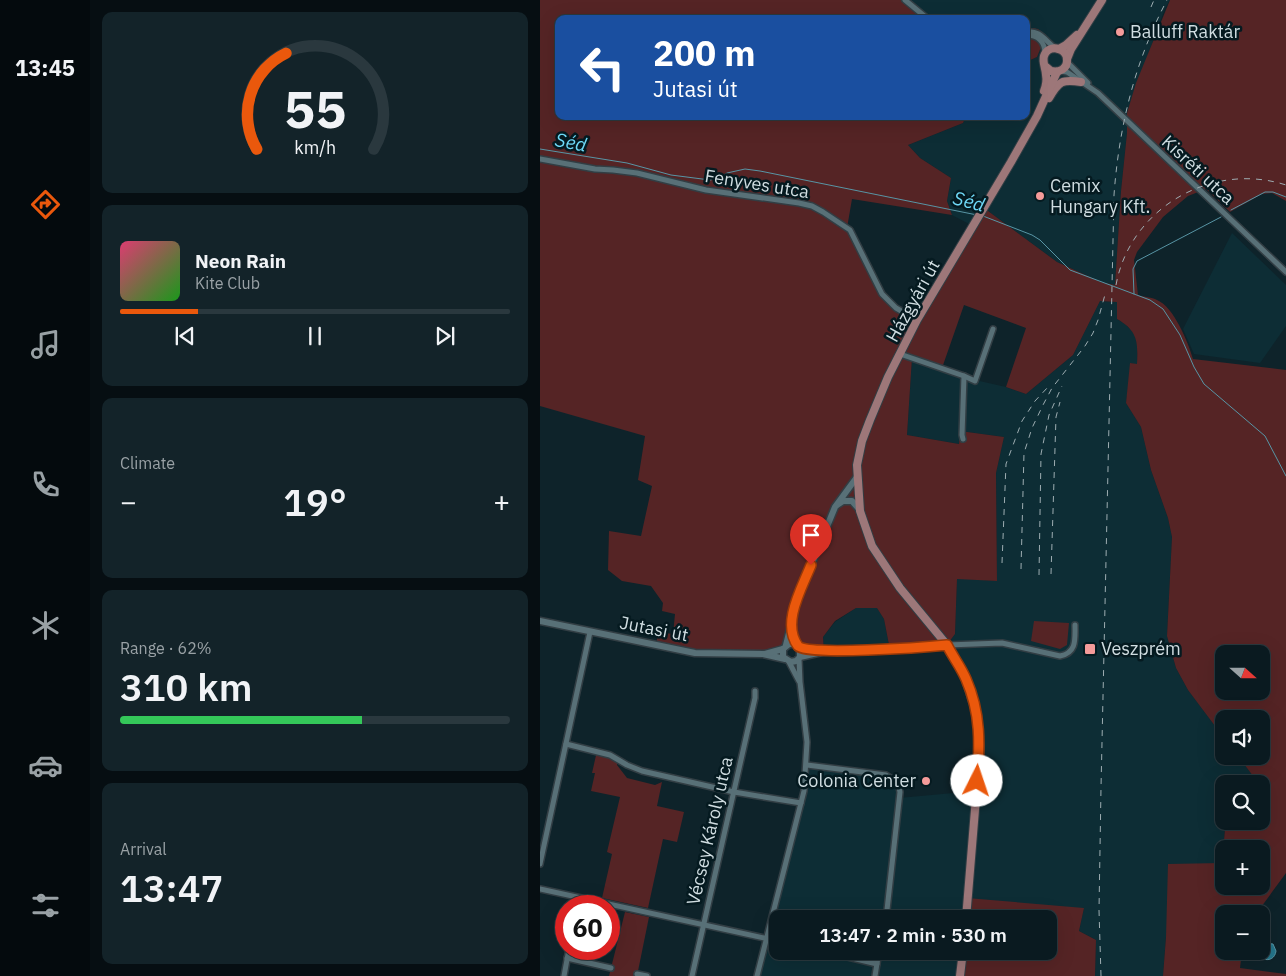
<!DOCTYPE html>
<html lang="en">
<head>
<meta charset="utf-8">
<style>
	:root { --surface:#0a1a20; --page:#132329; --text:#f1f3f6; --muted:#99a1a5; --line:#2a383e; --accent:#ea580c }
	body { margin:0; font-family:"IBM Plex Sans",sans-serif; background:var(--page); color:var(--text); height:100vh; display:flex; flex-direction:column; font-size:19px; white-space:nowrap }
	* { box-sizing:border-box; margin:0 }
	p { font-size:16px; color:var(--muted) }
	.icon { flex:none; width:28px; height:28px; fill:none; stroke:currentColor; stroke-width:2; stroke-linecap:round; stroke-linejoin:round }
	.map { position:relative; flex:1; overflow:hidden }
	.drawer { display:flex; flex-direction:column; gap:12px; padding:12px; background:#060e12; width:450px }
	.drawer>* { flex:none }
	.guide { position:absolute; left:15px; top:15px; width:475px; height:105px; border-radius:10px; box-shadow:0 5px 20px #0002,0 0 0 1px var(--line); background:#1a4fa0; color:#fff; overflow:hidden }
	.needle { width:32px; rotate:111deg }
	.tools { position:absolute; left:675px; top:645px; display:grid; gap:10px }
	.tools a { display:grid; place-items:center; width:55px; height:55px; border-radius:10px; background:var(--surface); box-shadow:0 5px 20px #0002,0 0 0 1px var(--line); font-size:25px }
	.speed { position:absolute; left:15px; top:895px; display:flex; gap:10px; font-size:25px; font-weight:700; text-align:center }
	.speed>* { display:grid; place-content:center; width:65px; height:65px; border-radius:50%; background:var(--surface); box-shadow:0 5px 20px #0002,0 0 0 1px var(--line); line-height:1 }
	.speed .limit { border:8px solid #d22; background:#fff; color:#111 }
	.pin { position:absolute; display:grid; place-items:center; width:42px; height:42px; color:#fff; margin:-51px -21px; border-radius:50% 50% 50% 0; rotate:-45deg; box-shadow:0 0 5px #0007 }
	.pin .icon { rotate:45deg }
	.me { position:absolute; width:55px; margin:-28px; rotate:4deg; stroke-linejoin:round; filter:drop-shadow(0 0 4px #0008) }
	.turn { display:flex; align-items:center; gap:18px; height:105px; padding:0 15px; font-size:22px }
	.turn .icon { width:65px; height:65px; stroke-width:2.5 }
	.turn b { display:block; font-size:35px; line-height:42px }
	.big { font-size:38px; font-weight:600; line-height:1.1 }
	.drawer .tile { flex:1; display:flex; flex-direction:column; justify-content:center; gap:8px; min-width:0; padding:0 18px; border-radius:10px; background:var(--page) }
	.drawer .dial { align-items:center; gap:0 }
	.dial svg { height:130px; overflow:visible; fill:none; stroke:var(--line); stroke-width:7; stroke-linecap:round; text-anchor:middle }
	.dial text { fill:var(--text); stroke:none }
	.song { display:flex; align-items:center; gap:15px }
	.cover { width:60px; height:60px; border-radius:8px; background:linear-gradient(135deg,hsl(340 70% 55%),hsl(120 70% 35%)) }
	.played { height:5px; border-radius:2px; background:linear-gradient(90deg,var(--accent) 20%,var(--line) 20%) }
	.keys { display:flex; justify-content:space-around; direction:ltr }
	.heat { display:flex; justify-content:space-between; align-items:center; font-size:28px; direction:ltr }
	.charge { height:8px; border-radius:4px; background:linear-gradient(90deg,#34c759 62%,var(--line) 0) }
	.trip { position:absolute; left:229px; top:910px; width:288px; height:50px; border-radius:10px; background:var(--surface); box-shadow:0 5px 20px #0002,0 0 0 1px var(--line); font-weight:600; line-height:50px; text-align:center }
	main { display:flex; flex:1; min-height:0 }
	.menu { display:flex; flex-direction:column; width:90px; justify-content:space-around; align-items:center; background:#040a0d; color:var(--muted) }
	.menu .icon { width:35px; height:35px }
	.menu .current { color:var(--accent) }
	.menu b { font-size:22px; color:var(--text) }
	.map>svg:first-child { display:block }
</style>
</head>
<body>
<main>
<nav class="menu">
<b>13:45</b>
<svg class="icon current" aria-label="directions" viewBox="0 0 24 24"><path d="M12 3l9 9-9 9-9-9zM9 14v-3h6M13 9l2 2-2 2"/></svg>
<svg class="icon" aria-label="music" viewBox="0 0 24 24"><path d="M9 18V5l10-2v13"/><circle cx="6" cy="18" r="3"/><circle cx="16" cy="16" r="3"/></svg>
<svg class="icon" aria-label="phone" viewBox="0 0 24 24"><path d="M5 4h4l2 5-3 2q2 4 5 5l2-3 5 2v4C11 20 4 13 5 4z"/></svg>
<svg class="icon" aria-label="climate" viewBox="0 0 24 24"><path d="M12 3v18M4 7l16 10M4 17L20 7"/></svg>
<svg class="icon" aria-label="car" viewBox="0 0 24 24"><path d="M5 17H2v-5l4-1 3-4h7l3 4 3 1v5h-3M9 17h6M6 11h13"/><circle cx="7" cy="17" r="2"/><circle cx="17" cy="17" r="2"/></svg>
<svg class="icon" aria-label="filters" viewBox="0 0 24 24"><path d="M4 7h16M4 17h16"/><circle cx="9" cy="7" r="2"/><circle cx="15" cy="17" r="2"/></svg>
</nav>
<section class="drawer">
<div class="tile dial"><svg viewBox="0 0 100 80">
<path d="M14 69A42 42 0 1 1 86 69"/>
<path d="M14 69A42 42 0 0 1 32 10" stroke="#ea580c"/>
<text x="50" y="56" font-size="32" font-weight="700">55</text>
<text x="50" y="72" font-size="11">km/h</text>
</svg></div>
<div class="tile">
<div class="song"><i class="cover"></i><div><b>Neon Rain</b><p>Kite Club</p></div></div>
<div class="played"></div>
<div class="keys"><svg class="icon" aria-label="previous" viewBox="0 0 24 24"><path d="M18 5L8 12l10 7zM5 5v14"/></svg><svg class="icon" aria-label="pause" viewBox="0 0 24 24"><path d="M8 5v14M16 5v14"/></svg><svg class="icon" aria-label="next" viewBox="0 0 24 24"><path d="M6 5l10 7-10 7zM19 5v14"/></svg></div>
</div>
<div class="tile"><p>Climate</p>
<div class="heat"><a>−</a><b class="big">19°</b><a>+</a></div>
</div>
<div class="tile"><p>Range · 62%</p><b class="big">310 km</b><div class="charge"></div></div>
<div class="tile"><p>Arrival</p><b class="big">13:47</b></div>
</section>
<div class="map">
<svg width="746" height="976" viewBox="0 0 746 976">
	<rect width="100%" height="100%" fill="#0e232a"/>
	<g fill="#0d2d35">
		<path d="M366,0H630L625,8L587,113V133L581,191L575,285L561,282L517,262L444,208L433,226L412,215L407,201L411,178L380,158L368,145L423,123L426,116H486V62L497,57L505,35L486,30V19H389Z"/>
		<path d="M692,233L746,285V326L720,363L654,354L643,329Z"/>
		<path d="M560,301L577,302V319L585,324L594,333L598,344L597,365L591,363L586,403L601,427L611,470L628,518L632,537L627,636L636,668L648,690L684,738V756H698L719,784H684V821H699L685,829L682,863L626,937L623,976H555L556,940L539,931L544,908L426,919H238V951H423L420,976H218L268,765L346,775L356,781L359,798L435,791L439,750L432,692L406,646L415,634L417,578L457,581L456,473L464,437L420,431L419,444L367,435L372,358L435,380L466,387L486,394L533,355Z"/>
		<path d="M316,608H337L344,619L350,650L284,652L283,637L295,622Z"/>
	</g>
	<g fill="#552425" fill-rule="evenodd">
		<path d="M0,0H366L389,19H19V116H426L423,123L368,145L380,158L411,178L407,201L412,215L312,199L307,228L342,295L377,321L444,208L517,262L561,282L575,285L581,191L587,133V113L596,83L630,0H746V201L732,193L722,194L690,212L666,189L648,196L623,217L597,252L594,260L598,295C604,297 612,297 617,300C634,307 648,342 653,359L746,370V873L716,914H684V951H702L700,968L746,974V976H623L626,937L628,864L682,863L685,829L699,821H701L704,831L711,828L709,821H721V813L727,811L721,791V784H719L698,756H721V719H684V738L648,690L636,668L627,636L632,537L628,518L611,470L601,427L586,403L590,363L597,364C598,342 598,331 577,319V302L560,301L533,355L486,394L466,387L486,328L424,305L402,368L372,358L367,435L419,444L420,431L464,437L456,473L457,581L417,579L415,634L406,646L350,650L344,619L337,608H316L295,621L283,637L284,652L260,648L252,627L245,645L214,655L116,646L118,632L133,634L135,614L122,611L123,603L111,586L82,581L68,570L69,531L101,536L112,486L98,480L105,436L0,406ZM684,654H721V691H684ZM684,849H721V886H684Z"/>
		<path d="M493,28L498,29L506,35L497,57L486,62V30Z"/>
		<path d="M494,621L529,623L527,645L520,649L491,641Z"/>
		<path d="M57,751L78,759L77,765L87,778L115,785L122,782L117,806L144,812L137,842L123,839L108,908L62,898L72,854L67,852L80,797L51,791L55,773H52Z"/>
		<path d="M427,898L544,908L539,931L556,940L555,976H420L423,951H508V919H426Z"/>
		<path d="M85,912L109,917L97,976H69Z"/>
	</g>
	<path fill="#24768b" stroke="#5895a5" d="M725,943L733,944L736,951C735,958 730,961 723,959L720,952L721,951V947Z"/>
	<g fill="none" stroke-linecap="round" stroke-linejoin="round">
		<g stroke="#5895a5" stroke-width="1">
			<path d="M0,149L87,163L131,175L170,180L179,178L187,173L205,169L220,171L437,215"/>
			<path d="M691,210L725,192H733L746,197"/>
			<path d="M443,216L492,235L500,240L530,270L610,300L623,309L640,335L654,367L664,384L725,436L746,476"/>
			<path d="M594,294L593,269L597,261L681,217"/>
		</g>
		<g stroke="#323e44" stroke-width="8">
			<g id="minor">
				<path d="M365,0L388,19"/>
				<path d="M486,32C501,30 505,41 515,48"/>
				<path d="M486,35C498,35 505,42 505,54"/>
				<path d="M527,62L548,83"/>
				<path d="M521,71L527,72L558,93L746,272"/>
				<path d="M0,159L55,169L73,170L97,173L166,190L259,203L272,206L283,212L310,230L342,294L356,308L377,320"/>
				<path d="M360,354L424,376L422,435L423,439"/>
				<path d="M424,376L435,381L453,329"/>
				<path d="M407,645L462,643L520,656C537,653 535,639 535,625"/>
				<path d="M249,662L259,681"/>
				<path d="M26,744L70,755L87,765L102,771L194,792L261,803"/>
				<path d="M267,765L346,775L358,783L360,792L346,919"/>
				<path d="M0,864L50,632"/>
				<path d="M0,889L238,941"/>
				<path d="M283,951L337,964"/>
				<path d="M27,958L71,968"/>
				<path d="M97,974L107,976"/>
				<path d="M24,976L29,949"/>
				<path d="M152,976L215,698V691"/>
				<path d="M217,976L264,791L267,742L260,682L259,659"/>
				<path d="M335,976L339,951"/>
			</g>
		</g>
		<g stroke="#323e44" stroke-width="9">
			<g id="tertiary">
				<path d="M297,505L303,501H312L319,509"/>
				<path d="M0,621L155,653L223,654L245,659"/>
				<path d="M251,625L257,645"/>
				<path d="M246,645L258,597L295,507L317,477"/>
				<path d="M260,648L280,651"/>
				<path d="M225,654L243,649"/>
				<path d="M260,657V648L254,644H249L243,649V657L251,662L256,661L260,657L282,652L407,645"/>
			</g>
		</g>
		<g stroke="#323e44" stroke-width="10">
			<g id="primary">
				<path d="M519,49L526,45L537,35"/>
				<path d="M527,59L531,49L562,0"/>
				<path d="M504,91C506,86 507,80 506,75C506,69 502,62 504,56C508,44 526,47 527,59C528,69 519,73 511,71L505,66"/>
				<path d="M509,98C519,81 522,79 541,82"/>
				<path d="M426,919L440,749L437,715L425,677L407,645L360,588L332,546L320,511L317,465L322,441L330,420L348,377L377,320L471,162L497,116L517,72"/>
				<path d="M420,976L423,951"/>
			</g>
		</g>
		<use href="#minor" stroke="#587077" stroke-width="5"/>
		<use href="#tertiary" stroke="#587077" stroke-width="6"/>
		<use href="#primary" stroke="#9d7779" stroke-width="8"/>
		<g stroke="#9eadb2" stroke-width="1" stroke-dasharray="6 6" stroke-linecap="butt">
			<path d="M611,7L614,0"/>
			<path d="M576,285C590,208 672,161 746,185"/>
			<path d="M462,563L466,464L482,421L495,401L508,387"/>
			<path d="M481,569L484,453L492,428L503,405L512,388L545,346L553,333L558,320L566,291"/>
			<path d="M511,574L516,417L520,402"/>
			<path d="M499,575L501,454L509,415L522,386"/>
			<path d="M561,976L559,910L561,788L574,195C579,126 595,61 627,0"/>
		</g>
	</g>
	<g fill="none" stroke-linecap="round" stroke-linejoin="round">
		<g stroke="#983908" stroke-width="12">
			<path id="route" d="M271,565C262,588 241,623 258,646C265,656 387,647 407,645C413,657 421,667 426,679C441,713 440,745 437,781"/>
		</g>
		<use href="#route" stroke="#ea580c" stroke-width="9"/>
	</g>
	<g fill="#f59b9a" stroke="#051a20" stroke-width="2">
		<circle cx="580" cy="32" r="5"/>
		<circle cx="500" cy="196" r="5"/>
		<rect x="544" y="643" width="12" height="12" rx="2.5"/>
		<circle cx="386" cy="781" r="5"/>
	</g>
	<g text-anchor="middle" stroke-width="5" stroke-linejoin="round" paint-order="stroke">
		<g font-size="18" fill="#d0dde1" stroke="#051a20" text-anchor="start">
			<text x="590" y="38">Balluff Raktár</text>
			<text x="510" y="192">Cemix<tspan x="510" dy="21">Hungary Kft.</tspan></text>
			<text x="561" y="655">Veszprém</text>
			<text x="376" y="787" text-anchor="end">Colonia Center</text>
		</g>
		<g font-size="18" fill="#d0dde1" stroke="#051a20">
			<text transform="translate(658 170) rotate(43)" y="6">Kisréti utca</text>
			<text transform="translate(217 184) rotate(9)" y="6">Fenyves utca</text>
			<text transform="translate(373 301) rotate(-61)" y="6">Házgyári út</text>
			<text transform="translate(114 629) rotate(11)" y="6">Jutasi út</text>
			<text transform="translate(170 831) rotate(-77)" y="6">Vécsey Károly utca</text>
		</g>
		<g font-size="19" font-style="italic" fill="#6fdaf8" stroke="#051a20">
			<text transform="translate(31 142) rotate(11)" y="7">Séd</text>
			<text transform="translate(429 201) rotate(15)" y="7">Séd</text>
		</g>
	</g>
</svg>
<div class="tools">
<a><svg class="needle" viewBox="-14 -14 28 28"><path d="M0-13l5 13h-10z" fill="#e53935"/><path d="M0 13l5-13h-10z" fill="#99a1a5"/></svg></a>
<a><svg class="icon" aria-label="sound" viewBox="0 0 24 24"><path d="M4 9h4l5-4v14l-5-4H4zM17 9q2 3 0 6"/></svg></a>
<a><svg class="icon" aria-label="search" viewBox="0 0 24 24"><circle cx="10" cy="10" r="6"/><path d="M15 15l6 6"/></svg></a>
<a>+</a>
<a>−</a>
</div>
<div class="speed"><div class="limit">60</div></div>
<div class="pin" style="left:271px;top:565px;background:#d93025"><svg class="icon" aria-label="arrive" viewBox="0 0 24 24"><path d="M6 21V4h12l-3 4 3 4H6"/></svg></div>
<svg class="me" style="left:437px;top:781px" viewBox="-20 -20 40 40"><circle r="19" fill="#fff"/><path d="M0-13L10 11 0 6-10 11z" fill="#ea580c"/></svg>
<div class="trip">13:47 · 2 min · 530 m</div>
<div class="guide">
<div class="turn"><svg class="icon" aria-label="left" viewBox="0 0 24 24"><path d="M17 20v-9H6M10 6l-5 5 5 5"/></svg><div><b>200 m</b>Jutasi út</div></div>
</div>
</div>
</main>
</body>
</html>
